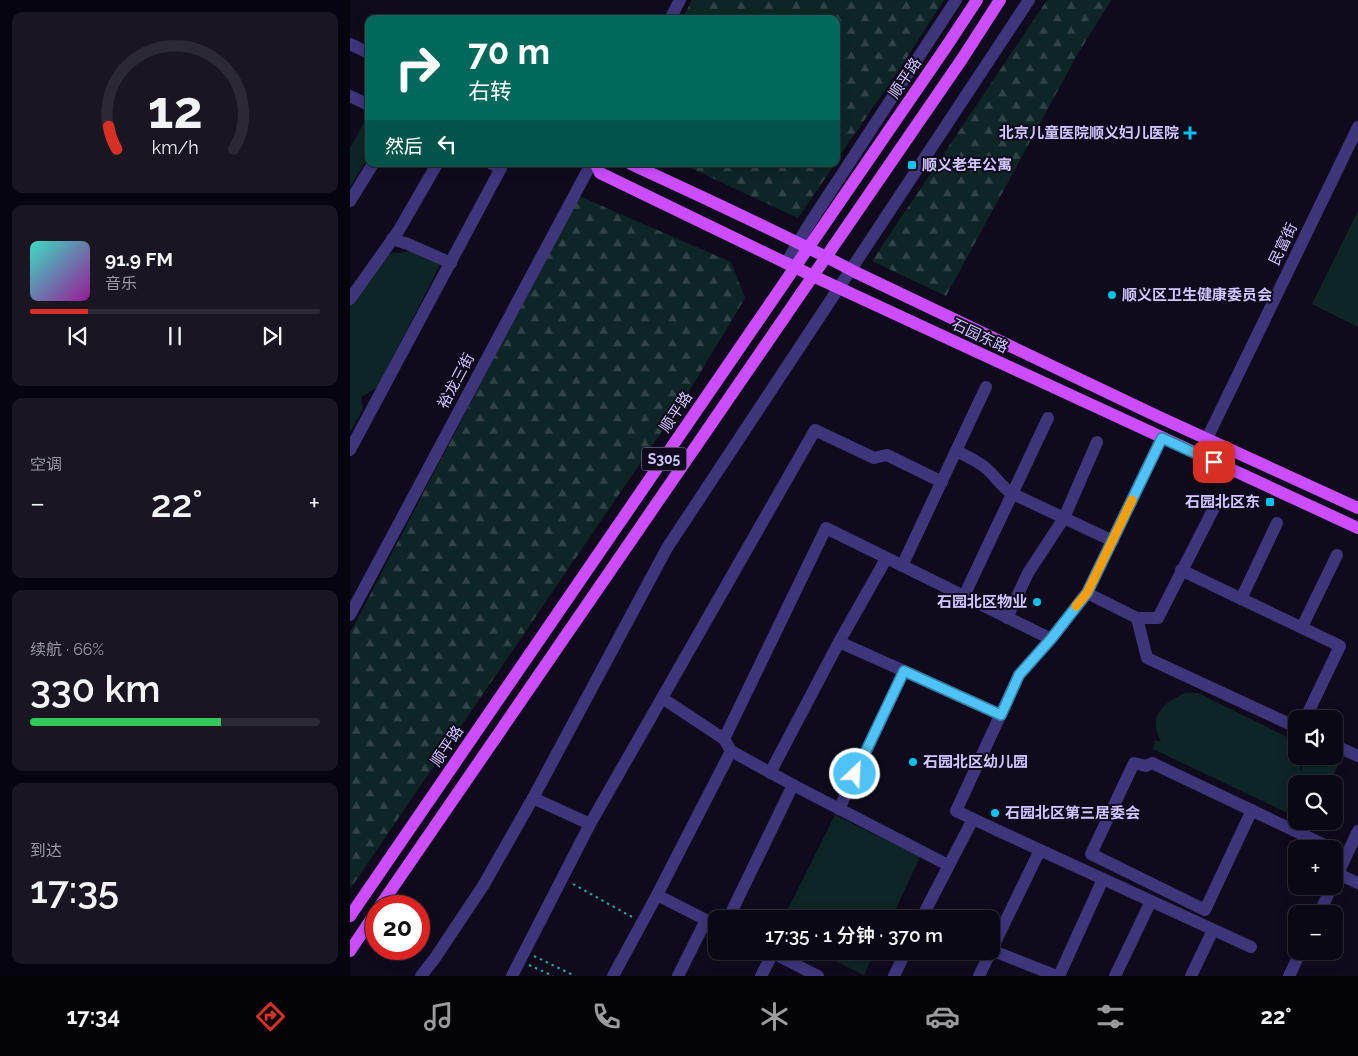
<!DOCTYPE html>
<html lang="zh">
<head>
<meta charset="utf-8">
<style>
	:root { --surface:#0b0815; --page:#191622; --text:#f1f3f6; --muted:#9a9aa0; --line:#2b2934; --accent:#d93025 }
	body { margin:0; font-family:Raleway,"Noto Sans SC",sans-serif; background:var(--page); color:var(--text); height:100vh; display:flex; flex-direction:column; font-size:19px; white-space:nowrap }
	* { box-sizing:border-box; margin:0 }
	p { font-size:16px; color:var(--muted) }
	.icon { flex:none; width:28px; height:28px; fill:none; stroke:currentColor; stroke-width:2; stroke-linecap:round; stroke-linejoin:round }
	.map { position:relative; flex:1; overflow:hidden }
	.details { display:flex; flex-direction:column; gap:12px; padding:12px; background:#06040c; width:350px }
	.details>* { flex:none }
	.top-card { position:absolute; left:15px; top:15px; width:475px; height:152px; border-radius:10px; box-shadow:0 2px 12px #0003,0 0 0 1px var(--line); background:#00695c; color:#fff; overflow:hidden }
	.fabs { position:absolute; left:938px; top:710px; display:grid; gap:10px }
	.fabs a { display:grid; place-items:center; width:55px; height:55px; border-radius:10px; background:var(--surface); box-shadow:0 2px 12px #0003,0 0 0 1px var(--line); font-size:25px }
	.speed { position:absolute; left:15px; top:895px; display:flex; gap:10px; font-size:25px; font-weight:700; text-align:center }
	.speed>* { display:grid; place-content:center; width:65px; height:65px; border-radius:50%; background:var(--surface); box-shadow:0 2px 12px #0003,0 0 0 1px var(--line); line-height:1 }
	.speed .limit { border:8px solid #d22; background:#fff; color:#111 }
	.pin { position:absolute; display:grid; place-items:center; width:42px; height:42px; color:#fff; margin:-21px; border-radius:10px; box-shadow:0 2px 8px #0006 }
	.me { position:absolute; width:55px; margin:-28px; rotate:25deg; stroke-linejoin:round; filter:drop-shadow(0 0 4px #0008) }
	.turn { display:flex; align-items:center; gap:18px; height:105px; padding:0 20px; font-size:22px }
	.turn .icon { width:65px; height:65px; stroke-width:2.5 }
	.turn b { display:block; font-size:35px; line-height:42px }
	.then { display:flex; align-items:center; height:48px; padding:0 20px; background:#0003; gap:10px; font-size:19px }
	.big { font-size:38px; font-weight:600; line-height:1.1 }
	.details .widget { flex:1; display:flex; flex-direction:column; justify-content:center; gap:8px; min-width:0; padding:0 18px; border-radius:10px; background:var(--page) }
	.details .dial { align-items:center; gap:0 }
	.dial svg { height:130px; overflow:visible; fill:none; stroke:var(--line); stroke-width:7; stroke-linecap:round; text-anchor:middle }
	.dial text { fill:var(--text); stroke:none }
	.song { display:flex; align-items:center; gap:15px }
	.cover { width:60px; height:60px; border-radius:8px; background:linear-gradient(135deg,hsl(170 70% 55%),hsl(300 70% 35%)) }
	.played { height:5px; border-radius:2px; background:linear-gradient(90deg,var(--accent) 20%,var(--line) 20%) }
	.keys { display:flex; justify-content:space-around; direction:ltr }
	.heat { display:flex; justify-content:space-between; align-items:center; font-size:28px; direction:ltr }
	.charge { height:8px; border-radius:4px; background:linear-gradient(90deg,#34c759 66%,var(--line) 0) }
	.trip { position:absolute; left:358px; top:910px; width:292px; height:50px; border-radius:10px; background:var(--surface); box-shadow:0 2px 12px #0003,0 0 0 1px var(--line); font-weight:600; line-height:50px; text-align:center }
	.dock { display:flex; height:80px; justify-content:space-around; align-items:center; background:#040308; color:var(--muted) }
	.dock .icon { width:35px; height:35px }
	.dock .active { color:var(--accent) }
	.dock b { font-size:22px; color:var(--text) }
	main { display:flex; flex:1; min-height:0 }
	.map>svg:first-child { display:block }
</style>
</head>
<body>
<main>
<section class="details">
<div class="widget dial"><svg viewBox="0 0 100 80">
<path d="M14 69A42 42 0 1 1 86 69"/>
<path d="M14 69A42 42 0 0 1 9 55" stroke="#d93025"/>
<text x="50" y="56" font-size="32" font-weight="700">12</text>
<text x="50" y="72" font-size="11">km/h</text>
</svg></div>
<div class="widget">
<div class="song"><i class="cover"></i><div><b>91.9 FM</b><p>音乐</p></div></div>
<div class="played"></div>
<div class="keys"><svg class="icon" aria-label="previous" viewBox="0 0 24 24"><path d="M18 5L8 12l10 7zM5 5v14"/></svg><svg class="icon" aria-label="pause" viewBox="0 0 24 24"><path d="M8 5v14M16 5v14"/></svg><svg class="icon" aria-label="next" viewBox="0 0 24 24"><path d="M6 5l10 7-10 7zM19 5v14"/></svg></div>
</div>
<div class="widget"><p>空调</p>
<div class="heat"><a>−</a><b class="big">22°</b><a>+</a></div>
</div>
<div class="widget"><p>续航 · 66%</p><b class="big">330 km</b><div class="charge"></div></div>
<div class="widget"><p>到达</p><b class="big">17:35</b></div>
</section>
<div class="map">
<svg width="1008" height="976" viewBox="0 0 1008 976">
	<defs>
		<pattern id="forest-firs" width="22" height="20" patternUnits="userSpaceOnUse" patternTransform="scale(1.25)"><rect width="22" height="20" fill="#0e2526"/><path d="M5 1l3.5 6h-7zM16 11l3.5 6h-7z" fill="#304347"/></pattern>
	</defs>
	<rect width="100%" height="100%" fill="#0f0b1c"/>
	<g fill="url(#forest-firs)">
		<path d="M342,0H594L549,70L486,161V19H332Z"/>
		<path d="M697,0H761L726,57L596,296L522,261Z"/>
		<path d="M332,164H485L448,218Z"/>
		<path d="M229,196L381,262L395,298L338,393L0,889V633Z"/>
	</g>
	<g fill="#0e2526">
		<path d="M19,114V156L0,187V148Z"/>
		<path d="M1008,211V327L962,304Z"/>
		<path d="M69,250L91,263L27,388L11,397L13,409L0,432V304L23,277L30,255Z"/>
		<path d="M835,693H848L941,739L946,745V756H951L950,772L958,756H968L988,766L979,784H946V817L803,749L805,740L811,742C798,716 811,704 835,693Z"/>
		<path d="M485,815L570,857L541,919H433Z"/>
		<path d="M465,951H525L514,975Z"/>
	</g>
	<g fill="none" stroke-linecap="round" stroke-linejoin="round">
		<g stroke="#2ca9ad" stroke-width="2" stroke-dasharray="2.5 4" stroke-linecap="butt">
			<path d="M223,884L282,917"/>
			<path d="M184,956L225,976"/>
			<path d="M179,965L203,976"/>
		</g>
		<g stroke="#3e357b" stroke-width="12">
			<path d="M320,19L330,0"/>
			<path d="M0,44L19,53"/>
			<path d="M0,96L19,105"/>
			<path d="M0,201L23,164"/>
			<path d="M42,239L58,244L101,263"/>
			<path d="M436,263L458,226L606,0"/>
			<path d="M0,299L49,230L87,164"/>
			<path d="M0,450L151,168L142,164"/>
			<path d="M606,451C617,456 628,461 637,469C646,477 652,488 663,494L763,541"/>
			<path d="M849,455L1008,127"/>
			<path d="M552,566L636,387"/>
			<path d="M831,570L990,646L955,719"/>
			<path d="M737,593L787,618H808L866,504"/>
			<path d="M614,596L698,418"/>
			<path d="M891,599L927,523"/>
			<path d="M0,615L241,164"/>
			<path d="M657,618L678,573L714,518L747,442"/>
			<path d="M787,618L797,658L946,727"/>
			<path d="M952,627L987,555"/>
			<path d="M554,671L651,715"/>
			<path d="M312,698L465,430L524,458L537,455L592,482"/>
			<path d="M374,739L476,528L701,639"/>
			<path d="M984,745L1008,756"/>
			<path d="M420,773L489,642L536,559"/>
			<path d="M183,798L240,824L312,698L374,739L381,751L443,785L598,865"/>
			<path d="M489,809L554,671L489,642"/>
			<path d="M902,810L855,910L741,854L784,763L796,766L802,763L983,849"/>
			<path d="M690,850L606,811L669,675L701,639L737,593L812,437"/>
			<path d="M988,874L1008,883"/>
			<path d="M984,882L1008,831"/>
			<path d="M307,895L381,751"/>
			<path d="M969,914L982,886"/>
			<path d="M378,919L443,785"/>
			<path d="M571,919L623,819"/>
			<path d="M641,950L707,976"/>
			<path d="M419,951L468,976"/>
			<path d="M641,951L690,850L901,947"/>
			<path d="M71,976L85,958L133,886L183,798L317,548L679,0"/>
			<path d="M162,976L240,824"/>
			<path d="M263,976L307,895L366,925"/>
			<path d="M328,976L356,920"/>
			<path d="M411,976L423,953"/>
			<path d="M544,976L556,951"/>
			<path d="M629,976L641,951"/>
			<path d="M709,976L753,879"/>
			<path d="M765,976L801,901"/>
			<path d="M841,976L863,930"/>
			<path d="M939,976L951,951"/>
		</g>
		<g stroke="#cc4dff" stroke-width="12">
			<path d="M246,164L250,173L463,276L1008,528"/>
			<path d="M281,164C356,199 432,233 505,272L809,417L1008,508"/>
			<path d="M30,906L612,59L650,0"/>
			<path d="M0,916L596,47L627,0"/>
			<path d="M0,951L26,912"/>
		</g>
	</g>
	<g fill="none" stroke-linecap="round" stroke-linejoin="round">
		<g stroke="#337fa1" stroke-width="12">
			<path id="route" d="M505,774L554,671L651,715L669,675L701,639L737,593L812,438L864,462"/>
		</g>
		<use href="#route" stroke="#4fc3f7" stroke-width="9"/>
		<path stroke="#f59e0b" stroke-width="9" d="M726,606L737,593L782,500"/>
	</g>
	<g fill="#00c3f1" stroke="#0f0b1c" stroke-width="2">
		<path d="M837.5 125.5h5v5h5v5h-5v5h-5v-5h-5v-5h5z"/>
		<rect x="557" y="160" width="10" height="10" rx="2.5"/>
		<circle cx="762" cy="295" r="5"/>
		<rect x="915" y="497" width="10" height="10" rx="2.5"/>
		<circle cx="687" cy="602" r="5"/>
		<circle cx="563" cy="762" r="5"/>
		<circle cx="645" cy="813" r="5"/>
	</g>
	<g text-anchor="middle" stroke-width="4" stroke-linejoin="round" paint-order="stroke">
		<rect fill="#0f0b1c" stroke="#988ebb" stroke-width="1" x="291.5" y="447.5" width="45" height="23" rx="4"/>
		<g font-size="14" font-weight="bold" fill="#d2c6ff">
			<text x="314" y="464">S305</text>
		</g>
		<g font-size="15" fill="#d2c6ff" stroke="#0f0b1c">
			<text transform="translate(555 78) rotate(-56)" y="5">顺平路</text>
			<text transform="translate(933 244) rotate(-64)" y="5">民富街</text>
			<text transform="translate(630 336) rotate(25)" y="5">石园东路</text>
			<text transform="translate(106 381) rotate(-62)" y="5">裕龙三街</text>
			<text transform="translate(326 412) rotate(-56)" y="5">顺平路</text>
			<text transform="translate(97 746) rotate(-56)" y="5">顺平路</text>
		</g>
		<g font-size="15" font-weight="bold" fill="#d2c6ff" stroke="#0f0b1c" text-anchor="start">
			<text x="829" y="138" text-anchor="end">北京儿童医院顺义妇儿医院</text>
			<text x="572" y="170">顺义老年公寓</text>
			<text x="772" y="300">顺义区卫生健康委员会</text>
			<text x="910" y="507" text-anchor="end">石园北区东</text>
			<text x="677" y="607" text-anchor="end">石园北区物业</text>
			<text x="573" y="767">石园北区幼儿园</text>
			<text x="655" y="818">石园北区第三居委会</text>
		</g>
	</g>
</svg>
<div class="fabs">
<a><svg class="icon" aria-label="sound" viewBox="0 0 24 24"><path d="M4 9h4l5-4v14l-5-4H4zM17 9q2 3 0 6"/></svg></a>
<a><svg class="icon" aria-label="search" viewBox="0 0 24 24"><circle cx="10" cy="10" r="6"/><path d="M15 15l6 6"/></svg></a>
<a>+</a>
<a>−</a>
</div>
<div class="speed"><div class="limit">20</div></div>
<div class="pin" style="left:864px;top:462px;background:#d93025"><svg class="icon" aria-label="arrive" viewBox="0 0 24 24"><path d="M6 21V4h12l-3 4 3 4H6"/></svg></div>
<svg class="me" style="left:505px;top:774px" viewBox="-20 -20 40 40"><circle r="17" fill="#4fc3f7" stroke="#fff" stroke-width="3"/><path d="M0-11L8 9 0 5-8 9z" fill="#fff"/></svg>
<div class="trip">17:35 · 1 分钟 · 370 m</div>
<div class="top-card">
<div class="turn"><svg class="icon" aria-label="right" viewBox="0 0 24 24"><path d="M7 20v-9h11M14 6l5 5-5 5"/></svg><div><b>70 m</b>右转</div></div>
<div class="then">然后<svg class="icon" aria-label="left" viewBox="0 0 24 24"><path d="M17 20v-9H6M10 6l-5 5 5 5"/></svg></div>
</div>
</div>
</main>
<nav class="dock">
<b>17:34</b>
<svg class="icon active" aria-label="directions" viewBox="0 0 24 24"><path d="M12 3l9 9-9 9-9-9zM9 14v-3h6M13 9l2 2-2 2"/></svg>
<svg class="icon" aria-label="music" viewBox="0 0 24 24"><path d="M9 18V5l10-2v13"/><circle cx="6" cy="18" r="3"/><circle cx="16" cy="16" r="3"/></svg>
<svg class="icon" aria-label="phone" viewBox="0 0 24 24"><path d="M5 4h4l2 5-3 2q2 4 5 5l2-3 5 2v4C11 20 4 13 5 4z"/></svg>
<svg class="icon" aria-label="climate" viewBox="0 0 24 24"><path d="M12 3v18M4 7l16 10M4 17L20 7"/></svg>
<svg class="icon" aria-label="car" viewBox="0 0 24 24"><path d="M5 17H2v-5l4-1 3-4h7l3 4 3 1v5h-3M9 17h6M6 11h13"/><circle cx="7" cy="17" r="2"/><circle cx="17" cy="17" r="2"/></svg>
<svg class="icon" aria-label="filters" viewBox="0 0 24 24"><path d="M4 7h16M4 17h16"/><circle cx="9" cy="7" r="2"/><circle cx="15" cy="17" r="2"/></svg>
<b>22°</b>
</nav>
</body>
</html>
